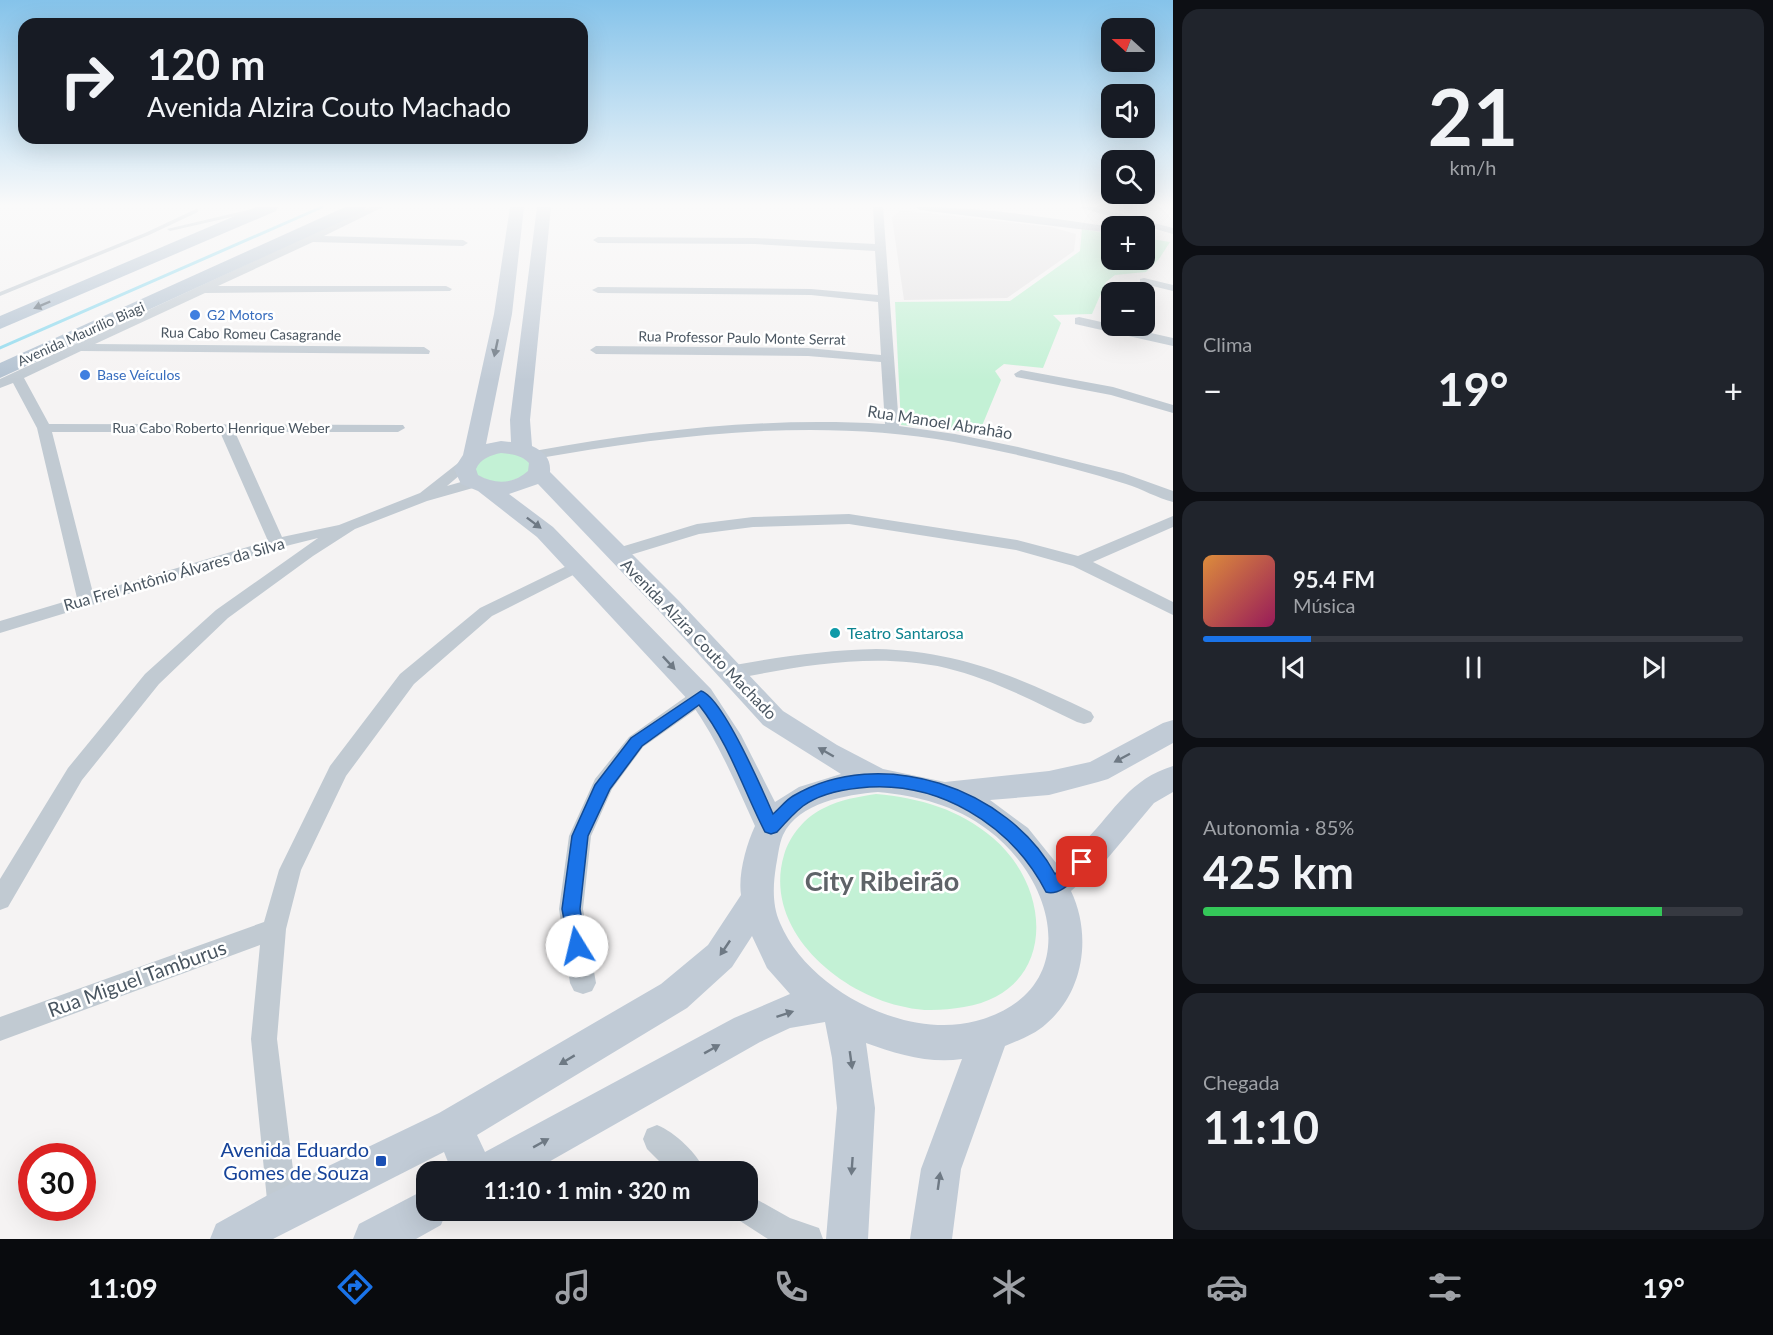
<!DOCTYPE html>
<html lang="pt">
<head>
<meta charset="utf-8">
<style>
	:root { --surface:#171b24; --page:#20242c; --text:#f1f3f6; --muted:#9ea1a6; --line:#363941; --accent:#1a73e8 }
	body { margin:0; font-family:Lato,sans-serif; background:var(--page); color:var(--text); height:100vh; display:flex; flex-direction:column; font-size:22px; white-space:nowrap }
	* { box-sizing:border-box; margin:0 }
	p { font-size:20px; color:var(--muted) }
	.icon { flex:none; width:33px; height:33px; fill:none; stroke:currentColor; stroke-width:2; stroke-linecap:round; stroke-linejoin:round }
	.map { position:relative; flex:1; overflow:hidden }
	.sheet { display:flex; flex-direction:column; gap:9px; padding:9px; background:#0d0f14; width:600px }
	.sheet>* { flex:none }
	.hud { position:absolute; left:18px; top:18px; width:570px; height:126px; border-radius:18px; box-shadow:0 6px 24px #0002; background:#171b24; color:var(--text); overflow:hidden }
	.needle { width:39px; rotate:291deg }
	.tools { position:absolute; left:1101px; top:18px; display:grid; gap:12px }
	.tools a { display:grid; place-items:center; width:54px; height:54px; border-radius:12px; background:var(--surface); box-shadow:0 6px 24px #0002; font-size:30px }
	.speed { position:absolute; left:18px; top:1143px; display:flex; gap:12px; font-size:30px; font-weight:700; text-align:center }
	.speed>* { display:grid; place-content:center; width:78px; height:78px; border-radius:50%; background:var(--surface); box-shadow:0 6px 24px #0002; line-height:1 }
	.speed .limit { border:9px solid #d22; background:#fff; color:#111 }
	.pin { position:absolute; display:grid; place-items:center; width:51px; height:51px; color:#fff; margin:-26px; border-radius:12px; box-shadow:0 3px 9px #0006 }
	.me { position:absolute; width:66px; margin:-33px; rotate:351deg; stroke-linejoin:round; filter:drop-shadow(0 0 4px #0008) }
	.turn { display:flex; align-items:center; gap:21px; height:126px; padding:0 30px; font-size:27px }
	.turn .icon { width:78px; height:78px; stroke-width:2.5 }
	.turn b { display:block; font-size:42px; line-height:51px }
	.big { font-size:45px; font-weight:700; line-height:1.1 }
	.sheet .widget { flex:1; display:flex; flex-direction:column; justify-content:center; gap:9px; min-width:0; padding:0 21px; border-radius:18px; background:var(--page) }
	.sheet .dial { align-items:center; gap:0 }
	.dial b { font-size:78px; line-height:1 }
	.song { display:flex; align-items:center; gap:18px }
	.cover { width:72px; height:72px; border-radius:9px; background:linear-gradient(135deg,hsl(30 70% 55%),hsl(330 70% 35%)) }
	.played { height:6px; border-radius:3px; background:linear-gradient(90deg,var(--accent) 20%,var(--line) 20%) }
	.keys { display:flex; justify-content:space-around; direction:ltr }
	.heat { display:flex; justify-content:space-between; align-items:center; font-size:33px; direction:ltr }
	.charge { height:9px; border-radius:4px; background:linear-gradient(90deg,#34c759 85%,var(--line) 0) }
	.trip { position:absolute; left:416px; top:1161px; width:342px; height:60px; border-radius:18px; background:var(--surface); box-shadow:0 6px 24px #0002; font-weight:700; line-height:60px; text-align:center }
	.menu { display:flex; height:96px; justify-content:space-around; align-items:center; background:#090b0e; color:var(--muted) }
	.menu .icon { width:42px; height:42px }
	.menu .current { color:var(--accent) }
	.menu b { font-size:27px; color:var(--text) }
	main { display:flex; flex:1; min-height:0 }
	.map>svg:first-child { display:block }
</style>
</head>
<body>
<main>
<div class="map">
<svg width="1173" height="1239" viewBox="0 0 1173 1239">
	<rect width="100%" height="100%" fill="#f5f3f3"/>
	<path fill="#e6e4e5" d="M900,210L1051,227L1076,234L1074,251L1007,298L904,300L892,218Z"/>
	<g fill="#c3f1d5">
		<path d="M1082,229L1111,234L1112,260H1144L1145,238L1170,242L1159,259L1146,272L1115,275L1106,282L1092,314L1053,315L1061,323L1043,368L1004,364L995,371L1001,380L979,433L901,425L895,302L1010,301L1080,251Z"/>
		<path d="M493,453H515L530,462L529,474L500,485L473,474L475,462Z"/>
		<path d="M876,794C920,798 959,809 993,838C1054,890 1056,992 964,1007C944,1010 925,1012 905,1007C839,994 762,929 784,855C790,835 805,817 824,808C841,799 858,797 876,794Z"/>
	</g>
	<g fill="none" stroke-linecap="round" stroke-linejoin="round">
		<path stroke="#90daee" stroke-width="3" d="M0,348L322,207"/>
		<g fill="#c1cad2" fill-rule="evenodd">
			<path d="M256,208L258,209V211L170,231L167,229Z"/>
			<path d="M196,209L198,210V212L149,235L0,296V292L145,233Z"/>
		</g>
		<g fill="#c1cad2" fill-rule="evenodd">
			<path d="M370,207H383L324,236L463,240L468,243L463,246L313,242L218,286H446L452,289L450,291L205,293L95,344L424,347L430,351L429,354L81,351L24,378L49,424L403,425L405,428L398,432H235L282,537L339,525L420,493L462,460L467,459L474,463L447,486L475,478L483,483L480,486L427,501L355,529L313,556L228,618L159,684L82,780L8,907L0,910V879L68,768L145,674L216,610L318,538L282,547L0,633V621L77,598L37,428L13,383L0,388V379ZM52,432H220L268,541L93,593Z"/>
			<path d="M873,207H883L899,426L955,434L1018,447L1123,473L1173,491V502C1157,498 1142,489 1126,484C1070,466 1012,453 954,442C814,417 672,435 534,459L529,458L527,455L534,451C651,430 766,417 885,424L881,362L808,356L596,354L590,350L596,346L808,348L881,355L878,302L811,295L598,293L592,290L598,287L811,289L878,295L875,251L755,244L598,243L593,240L598,237L755,238L875,244Z"/>
			<path d="M915,207C981,206 1047,218 1112,227V233L920,210Z"/>
			<path d="M1078,207H1094L1173,228V234Z"/>
			<path d="M1144,278L1173,285V291L1140,283V279Z"/>
			<path d="M1079,317L1173,338V346L1075,324V318Z"/>
			<path d="M1021,370L1113,387L1173,405V413L1111,395L1016,377L1014,374Z"/>
			<path d="M849,514L1017,540L1078,556L1173,516V527L1093,562L1173,602V615L1073,566L1016,550L849,524L753,527L699,534L617,559L611,558L609,554L611,550L697,524L753,517Z"/>
			<path d="M577,561L583,562L585,566L583,570L492,616L414,684L346,776L301,870L286,929L277,1039L298,1210L293,1220L283,1225L273,1220L268,1210L251,1039L260,945L0,1041V1017L264,922L279,870L330,766L400,674L480,608Z"/>
			<path d="M876,649C959,651 1018,677 1091,712L1094,717L1091,722L1084,724L1077,722C1035,702 992,679 946,668C875,652 799,666 729,680L722,678L719,673L722,668L729,666C778,657 826,650 876,649Z"/>
			<path d="M701,689L708,691L711,696L708,701L643,747L612,789L591,836L583,909L596,983L592,991L583,994L574,991L570,983L559,909L569,836L595,779L629,737L694,691Z"/>
			<path d="M657,1125C675,1132 698,1154 705,1172H670L647,1149L643,1139L647,1129Z"/>
			<path d="M747,1194L790,1218L819,1228L823,1239H768L737,1219L733,1210H747Z"/>
		</g>
		<g fill="#c1cbd6" fill-rule="evenodd">
			<path d="M510,207H524L512,314L486,444L501,441L511,442L510,420L537,207H551L530,420L532,446C544,452 551,458 550,472L679,601L783,711L837,745L883,769L945,782L1049,771L1090,762L1163,723L1173,720V743L1108,779L1098,782L1049,795L990,800L1028,828L1057,864C1067,856 1077,848 1086,840C1115,810 1130,779 1173,766V792L1154,803L1107,859L1071,891C1092,935 1084,992 1046,1024C1034,1035 1019,1040 1005,1046L961,1169L952,1239H910L921,1169L962,1059C930,1064 896,1054 866,1043L875,1108L868,1239H826L837,1108L832,1058L825,1022L790,1028L760,1042L531,1172H452L444,1152L273,1239H210L216,1224L268,1195L439,1113L661,984L708,945L741,895C738,875 746,845 755,826C736,784 718,741 691,703L537,537L478,491L461,484L454,469L463,455L494,314ZM501,453C512,454 521,455 529,463L528,471C513,484 496,485 478,475L476,469C480,459 491,455 501,453ZM538,484L661,613L763,725L841,774L799,787L775,802L741,735L711,689L553,527L509,494ZM878,792C918,796 955,805 988,830C1059,883 1082,993 976,1021C906,1040 808,990 780,923C772,905 773,885 776,866C778,856 779,844 783,835C799,802 846,795 878,792ZM752,936L767,968L790,994L734,1018L485,1152L477,1135L687,1008L732,967Z"/>
			<path d="M426,1189V1210H447L441,1225L416,1239H353L359,1224Z"/>
		</g>
		<g fill="#b3c2d1" fill-rule="evenodd">
			<path d="M256,207H278L276,211L0,329V316Z"/>
			<path d="M345,207H366L364,211L0,378V363Z"/>
		</g>
	</g>
	<defs><path id="oneway-solid" d="M-6-.8H1V-3.2L6.5 0L1 3.2V.8H-6Z" transform="scale(1.5)"/></defs>
	<use fill="#64717d" href="#oneway-solid" transform="translate(42 305) rotate(157)"/>
	<g fill="#6e7984">
		<use href="#oneway-solid" transform="translate(496 348) rotate(102)"/>
		<use href="#oneway-solid" transform="translate(534 523) rotate(37)"/>
		<use href="#oneway-solid" transform="translate(669 663) rotate(47)"/>
		<use href="#oneway-solid" transform="translate(826 752) rotate(-150)"/>
		<use href="#oneway-solid" transform="translate(1122 758) rotate(152)"/>
		<use href="#oneway-solid" transform="translate(725 948) rotate(124)"/>
		<use href="#oneway-solid" transform="translate(785 1014) rotate(-18)"/>
		<use href="#oneway-solid" transform="translate(712 1049) rotate(-29)"/>
		<use href="#oneway-solid" transform="translate(567 1060) rotate(149)"/>
		<use href="#oneway-solid" transform="translate(851 1060) rotate(82)"/>
		<use href="#oneway-solid" transform="translate(541 1143) rotate(-29)"/>
		<use href="#oneway-solid" transform="translate(852 1166) rotate(94)"/>
		<use href="#oneway-solid" transform="translate(939 1181) rotate(-82)"/>
	</g>
	<linearGradient id="sky" x2="0" y2="1"><stop stop-color="#85c3ea"/><stop offset="0.54" stop-color="#fafafa"/><stop offset="1" stop-color="#fafafa" stop-opacity="0"/></linearGradient>
	<rect width="1173" height="380" fill="url(#sky)"/>
	<path fill="#1a73e8" stroke="#114b97" stroke-width="1.5" d="M701,691C722,697 763,791 773,814C780,808 786,800 793,796C880,744 1009,788 1055,874C1064,866 1075,853 1088,857L1090,862L1088,867C1077,876 1061,897 1046,892C1011,824 937,779 859,788C840,790 818,795 803,806C794,813 785,823 777,832L771,834L765,832C743,789 729,743 699,705L642,746L610,789L588,836L580,909L586,946L583,952L577,954L570,952L562,909L572,836L595,785L631,738Z"/>
	<g fill="#3f7fe0" stroke="#fff" stroke-width="2">
		<circle cx="195" cy="315" r="6"/>
		<circle cx="85" cy="375" r="6"/>
	</g>
	<circle fill="#0f9aa8" stroke="#fff" stroke-width="2" cx="835" cy="633" r="6"/>
	<rect fill="#1a4fb4" stroke="#fff" stroke-width="2" x="375" y="1155" width="12" height="12" rx="3"/>
	<g text-anchor="middle" stroke-width="5" stroke-linejoin="round" paint-order="stroke">
		<g font-size="14" fill="#366cbe" stroke="#fff" text-anchor="start">
			<text x="207" y="320">G2 Motors</text>
			<text x="97" y="380">Base Veículos</text>
		</g>
		<g font-size="14" fill="#4a5661" stroke="#fff">
			<text transform="translate(81 334) rotate(-24)" y="5">Avenida Maurílio Biagi</text>
			<text transform="translate(251 334) rotate(1)" y="5">Rua Cabo Romeu Casagrande</text>
			<text transform="translate(742 338) rotate(1)" y="5">Rua Professor Paulo Monte Serrat</text>
			<text x="221" y="433">Rua Cabo Roberto Henrique Weber</text>
		</g>
		<g font-size="16" fill="#4a5661" stroke="#fff">
			<text transform="translate(940 422) rotate(9)" y="6">Rua Manoel Abrahão</text>
			<text transform="translate(174 574) rotate(-16)" y="6">Rua Frei Antônio Álvares da Silva</text>
			<text transform="translate(699 639) rotate(46)" y="6">Avenida Alzira Couto Machado</text>
		</g>
		<g font-size="16" fill="#0d838f" stroke="#fff" text-anchor="start">
			<text x="847" y="639">Teatro Santarosa</text>
		</g>
		<g font-size="20" fill="#4a5661" stroke="#fff">
			<text transform="translate(137 979) rotate(-20)" y="7">Rua Miguel Tamburus</text>
		</g>
		<g font-size="20" fill="#164399" stroke="#fff" text-anchor="end">
			<text x="369" y="1157">Avenida Eduardo<tspan x="369" dy="23">Gomes de Souza</tspan></text>
		</g>
		<g font-size="27" font-weight="bold" fill="#5f6368" stroke="#fff">
			<text x="882" y="891">City Ribeirão</text>
		</g>
	</g>
</svg>
<div class="tools">
<a><svg class="needle" viewBox="-14 -14 28 28"><path d="M0-13l5 13h-10z" fill="#e53935"/><path d="M0 13l5-13h-10z" fill="#9ea1a6"/></svg></a>
<a><svg class="icon" aria-label="sound" viewBox="0 0 24 24"><path d="M4 9h4l5-4v14l-5-4H4zM17 9q2 3 0 6"/></svg></a>
<a><svg class="icon" aria-label="search" viewBox="0 0 24 24"><circle cx="10" cy="10" r="6"/><path d="M15 15l6 6"/></svg></a>
<a>+</a>
<a>−</a>
</div>
<div class="speed"><div class="limit">30</div></div>
<div class="pin" style="left:1082px;top:862px;background:#d93025"><svg class="icon" aria-label="arrive" viewBox="0 0 24 24"><path d="M6 21V4h12l-3 4 3 4H6"/></svg></div>
<svg class="me" style="left:577px;top:946px" viewBox="-20 -20 40 40"><circle r="19" fill="#fff"/><path d="M0-13L10 11 0 6-10 11z" fill="#1a73e8"/></svg>
<div class="trip">11:10 · 1 min · 320 m</div>
<div class="hud">
<div class="turn"><svg class="icon" aria-label="right" viewBox="0 0 24 24"><path d="M7 20v-9h11M14 6l5 5-5 5"/></svg><div><b>120 m</b>Avenida Alzira Couto Machado</div></div>
</div>
</div>
<section class="sheet">
<div class="widget dial"><b>21</b><p>km/h</p></div>
<div class="widget"><p>Clima</p>
<div class="heat"><a>−</a><b class="big">19°</b><a>+</a></div>
</div>
<div class="widget">
<div class="song"><i class="cover"></i><div><b>95.4 FM</b><p>Música</p></div></div>
<div class="played"></div>
<div class="keys"><svg class="icon" aria-label="previous" viewBox="0 0 24 24"><path d="M18 5L8 12l10 7zM5 5v14"/></svg><svg class="icon" aria-label="pause" viewBox="0 0 24 24"><path d="M8 5v14M16 5v14"/></svg><svg class="icon" aria-label="next" viewBox="0 0 24 24"><path d="M6 5l10 7-10 7zM19 5v14"/></svg></div>
</div>
<div class="widget"><p>Autonomia · 85%</p><b class="big">425 km</b><div class="charge"></div></div>
<div class="widget"><p>Chegada</p><b class="big">11:10</b></div>
</section>
</main>
<nav class="menu">
<b>11:09</b>
<svg class="icon current" aria-label="directions" viewBox="0 0 24 24"><path d="M12 3l9 9-9 9-9-9zM9 14v-3h6M13 9l2 2-2 2"/></svg>
<svg class="icon" aria-label="music" viewBox="0 0 24 24"><path d="M9 18V5l10-2v13"/><circle cx="6" cy="18" r="3"/><circle cx="16" cy="16" r="3"/></svg>
<svg class="icon" aria-label="phone" viewBox="0 0 24 24"><path d="M5 4h4l2 5-3 2q2 4 5 5l2-3 5 2v4C11 20 4 13 5 4z"/></svg>
<svg class="icon" aria-label="climate" viewBox="0 0 24 24"><path d="M12 3v18M4 7l16 10M4 17L20 7"/></svg>
<svg class="icon" aria-label="car" viewBox="0 0 24 24"><path d="M5 17H2v-5l4-1 3-4h7l3 4 3 1v5h-3M9 17h6M6 11h13"/><circle cx="7" cy="17" r="2"/><circle cx="17" cy="17" r="2"/></svg>
<svg class="icon" aria-label="filters" viewBox="0 0 24 24"><path d="M4 7h16M4 17h16"/><circle cx="9" cy="7" r="2"/><circle cx="15" cy="17" r="2"/></svg>
<b>19°</b>
</nav>
</body>
</html>
